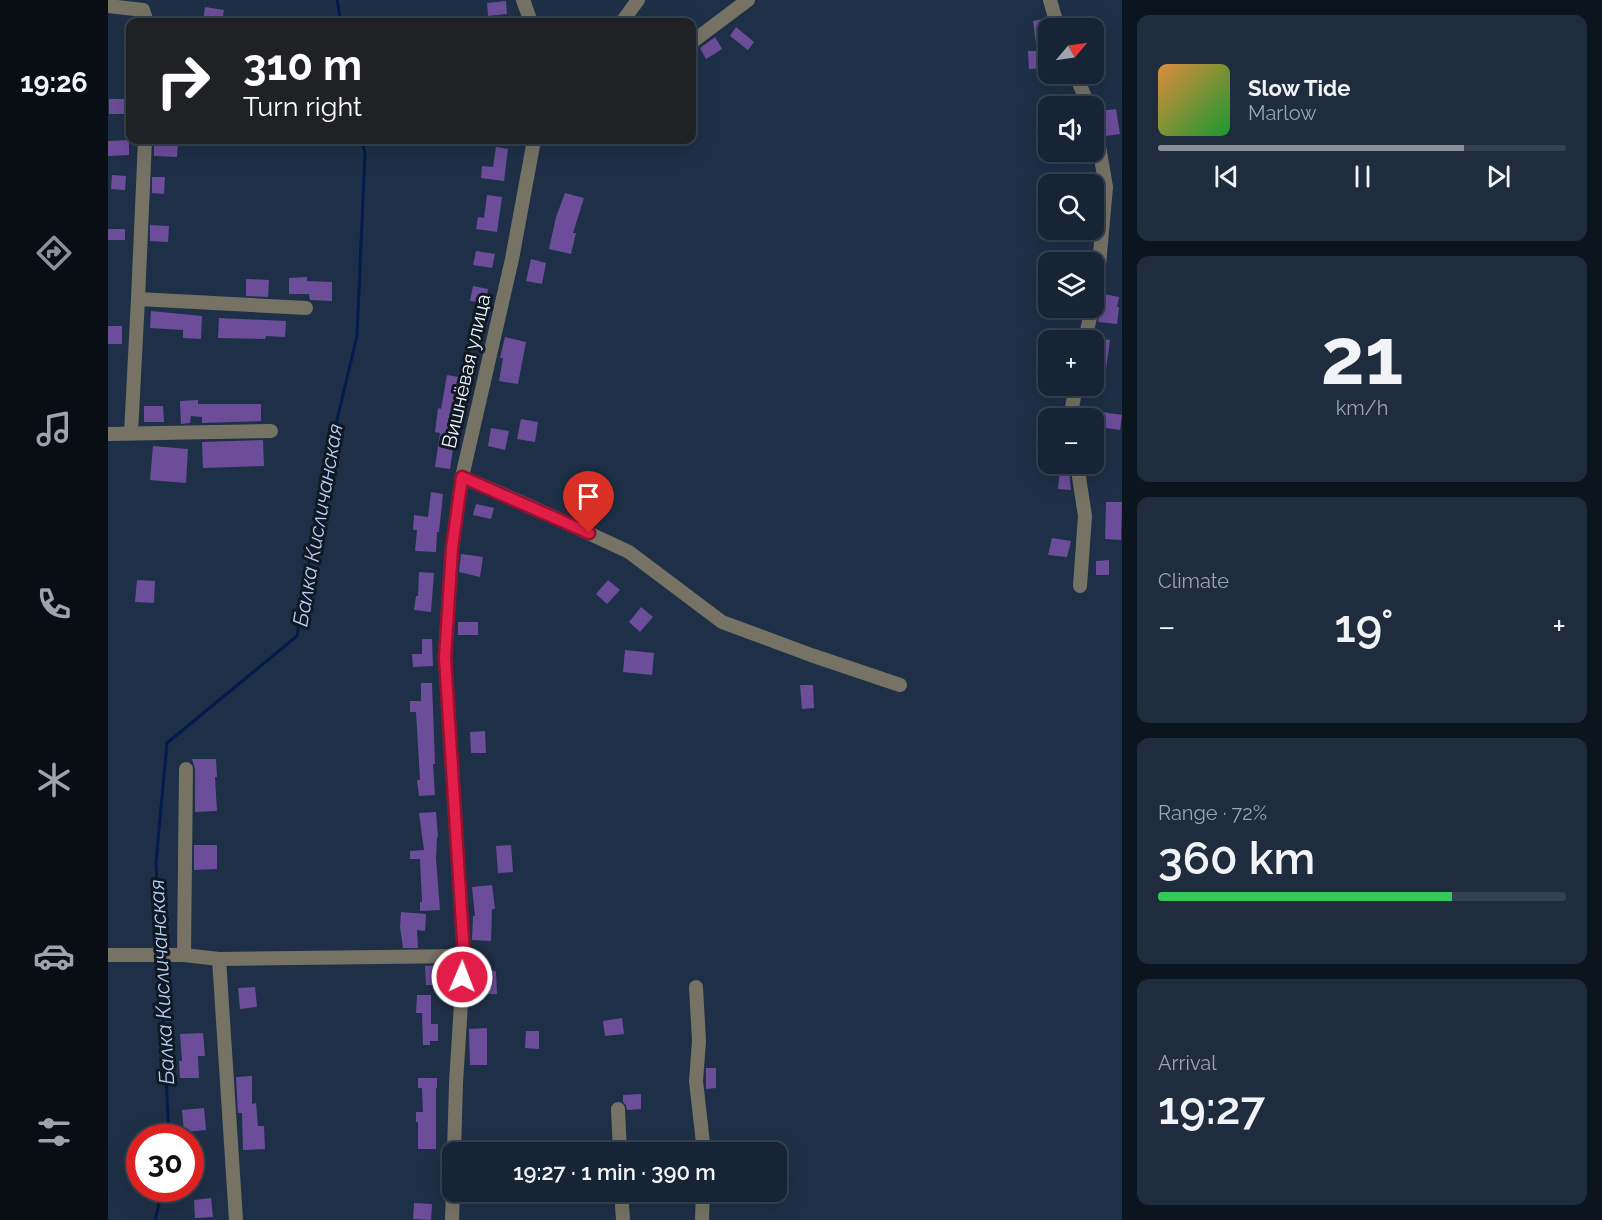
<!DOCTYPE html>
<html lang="en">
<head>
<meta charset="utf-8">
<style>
	:root { --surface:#162435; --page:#1f2c3d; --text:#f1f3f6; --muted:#9ea4ad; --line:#354150; --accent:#8c9099 }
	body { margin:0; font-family:Raleway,sans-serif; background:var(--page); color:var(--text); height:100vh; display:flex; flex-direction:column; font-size:22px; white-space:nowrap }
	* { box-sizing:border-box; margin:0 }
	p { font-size:20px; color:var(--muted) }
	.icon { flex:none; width:33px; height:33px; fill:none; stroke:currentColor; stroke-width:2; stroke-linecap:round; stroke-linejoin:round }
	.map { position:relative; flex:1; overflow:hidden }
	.sheet { display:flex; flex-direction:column; gap:15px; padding:15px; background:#0c141d; width:480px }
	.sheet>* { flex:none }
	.banner { position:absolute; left:18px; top:18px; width:570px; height:126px; border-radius:12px; box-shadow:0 6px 24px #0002,0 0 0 2px var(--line); background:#202124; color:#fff; overflow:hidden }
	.needle { width:39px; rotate:61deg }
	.fabs { position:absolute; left:930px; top:18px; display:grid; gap:12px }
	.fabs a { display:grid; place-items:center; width:66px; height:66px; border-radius:12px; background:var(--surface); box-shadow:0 6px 24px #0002,0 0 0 2px var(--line); font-size:30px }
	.speed { position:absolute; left:18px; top:1124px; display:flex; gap:12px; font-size:30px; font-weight:700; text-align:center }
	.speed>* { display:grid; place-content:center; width:78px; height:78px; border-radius:50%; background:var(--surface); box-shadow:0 6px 24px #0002,0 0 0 2px var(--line); line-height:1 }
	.speed .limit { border:9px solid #d22; background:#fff; color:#111 }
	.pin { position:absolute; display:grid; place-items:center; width:51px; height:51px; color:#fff; margin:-62px -26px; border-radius:50% 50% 50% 0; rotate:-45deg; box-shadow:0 0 6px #0007 }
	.pin .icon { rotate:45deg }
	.me { position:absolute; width:66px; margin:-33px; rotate:1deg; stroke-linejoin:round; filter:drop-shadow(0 0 4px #0008) }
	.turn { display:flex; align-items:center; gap:21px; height:126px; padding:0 18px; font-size:27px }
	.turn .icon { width:78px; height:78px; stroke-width:2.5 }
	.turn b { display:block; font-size:42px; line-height:51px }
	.big { font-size:45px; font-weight:600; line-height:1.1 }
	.sheet .widget { flex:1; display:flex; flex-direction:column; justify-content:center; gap:9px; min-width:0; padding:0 21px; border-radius:12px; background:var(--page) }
	.sheet .dial { align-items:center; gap:0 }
	.dial b { font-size:78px; line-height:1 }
	.song { display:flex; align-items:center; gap:18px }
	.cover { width:72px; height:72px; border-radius:9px; background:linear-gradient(135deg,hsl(30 70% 55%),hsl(130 70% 35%)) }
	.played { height:6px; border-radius:3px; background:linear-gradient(90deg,var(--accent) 75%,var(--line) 75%) }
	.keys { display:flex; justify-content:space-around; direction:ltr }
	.heat { display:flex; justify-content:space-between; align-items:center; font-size:33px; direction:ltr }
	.charge { height:9px; border-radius:4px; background:linear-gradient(90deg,#34c759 72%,var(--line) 0) }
	.trip { position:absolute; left:334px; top:1142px; width:345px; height:60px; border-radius:12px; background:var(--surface); box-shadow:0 6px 24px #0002,0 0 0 2px var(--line); font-weight:600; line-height:60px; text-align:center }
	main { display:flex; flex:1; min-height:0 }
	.tabs { display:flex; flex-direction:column; width:108px; justify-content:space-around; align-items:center; background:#090e15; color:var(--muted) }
	.tabs .icon { width:42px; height:42px }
	.tabs .on { color:var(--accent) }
	.tabs b { font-size:27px; color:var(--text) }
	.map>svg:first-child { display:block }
</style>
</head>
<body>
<main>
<nav class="tabs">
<b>19:26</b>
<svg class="icon on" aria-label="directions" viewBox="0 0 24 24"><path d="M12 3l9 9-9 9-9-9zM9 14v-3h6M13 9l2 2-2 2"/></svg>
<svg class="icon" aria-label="music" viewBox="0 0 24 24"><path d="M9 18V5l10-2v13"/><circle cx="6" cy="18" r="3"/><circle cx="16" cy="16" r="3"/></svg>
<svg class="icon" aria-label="phone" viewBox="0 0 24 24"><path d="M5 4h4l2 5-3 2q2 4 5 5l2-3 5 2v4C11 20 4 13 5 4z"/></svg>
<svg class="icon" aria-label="climate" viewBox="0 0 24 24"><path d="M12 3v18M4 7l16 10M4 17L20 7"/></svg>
<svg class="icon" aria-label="car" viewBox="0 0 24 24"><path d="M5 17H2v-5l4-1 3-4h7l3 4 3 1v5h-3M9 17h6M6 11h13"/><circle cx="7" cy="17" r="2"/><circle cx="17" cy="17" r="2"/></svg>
<svg class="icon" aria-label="filters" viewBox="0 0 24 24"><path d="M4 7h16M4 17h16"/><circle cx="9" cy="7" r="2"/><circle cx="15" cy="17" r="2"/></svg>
</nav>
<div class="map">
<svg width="1014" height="1220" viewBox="0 0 1014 1220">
	<rect width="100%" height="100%" fill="#1e3047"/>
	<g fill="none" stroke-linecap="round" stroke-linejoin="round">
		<g stroke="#001b4c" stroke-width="3">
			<path d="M229,0L233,22"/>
			<path d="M52,952L48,862L59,743L189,636L213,487L249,336L257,153L254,140"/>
			<path d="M52,959L61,1137"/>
			<path d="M47,1220L55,1188"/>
		</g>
	</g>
	<g fill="#6c4d9a">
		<path d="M398,1L399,14L380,16L379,3Z"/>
		<path d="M97,7L116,10L114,22H95Z"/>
		<path d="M936,19L940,48V68L921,69L920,51H929L925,21Z"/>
		<path d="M628,27L646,42L640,50L622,36Z"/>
		<path d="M607,37L614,49L598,59L592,48Z"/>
		<rect x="1" y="99" width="21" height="15"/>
		<path d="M1008,109L1012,134L998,136L995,116L992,111Z"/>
		<path d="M21,140V155L0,156V141Z"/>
		<path d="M46,141L70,142L69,157L46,156Z"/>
		<path d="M388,147L400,149L396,181L373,178L374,166L385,167Z"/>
		<path d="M4,175L18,176L17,190L3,189Z"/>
		<path d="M44,177H57L56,194L44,193Z"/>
		<path d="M457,193L476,198L465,233H468L463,254L441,249L448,217Z"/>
		<path d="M379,195L394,197L389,232L368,229L370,217L376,218Z"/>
		<path d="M42,225L61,226L60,242L42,241Z"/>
		<rect x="0" y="229" width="17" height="11"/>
		<path d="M368,251L387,254L384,268L365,265Z"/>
		<path d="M423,259L438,263L434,284L418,281Z"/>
		<path d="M199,277V281L224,282V301L202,300L201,294H181V278Z"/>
		<path d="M138,279L161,280L160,297L138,296Z"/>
		<path d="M365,286L380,289L378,303L362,301Z"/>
		<path d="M996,294L1011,297L1009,307H1011L1009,324L990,322Z"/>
		<path d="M43,311L94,316L93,339L75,338V330L42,328Z"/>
		<path d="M111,318L178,321L177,337L158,336L157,339L110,338Z"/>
		<rect x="0" y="326" width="14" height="18"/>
		<path d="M397,337L418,342L410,384L391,381L395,358H392Z"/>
		<path d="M987,338L1002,340L997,376L986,375Z"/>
		<path d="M339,375L362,379L357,403H355L351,435H347L342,469L327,467L332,433L327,432L330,408L333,409Z"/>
		<path d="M90,400V404H153V421L94,423V417L83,416L82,423L73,424L72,401Z"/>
		<path d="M36,406H55L56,422H36Z"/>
		<path d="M994,412L1014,415L1012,430L991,427Z"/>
		<path d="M413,419L430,422L427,442L409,439Z"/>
		<path d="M383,428L401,431L397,450L380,446Z"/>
		<path d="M155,440L156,466L95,468L94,442Z"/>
		<path d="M45,446L80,449L78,483L42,480Z"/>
		<path d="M952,470L961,471L963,490L950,489Z"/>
		<path d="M323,492L335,494L331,532H329L328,552L307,551L309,530H305L306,515L320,517Z"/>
		<path d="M998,502H1014L1013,540L997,539Z"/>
		<path d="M368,504L386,508L383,519L365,515Z"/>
		<path d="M944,538L963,541L959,557L940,555Z"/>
		<path d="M353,554L375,557L372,577L351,572Z"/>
		<path d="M1001,560V575H988V561Z"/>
		<path d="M311,572L326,573L323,612L306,610L308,596H310Z"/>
		<path d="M29,580L47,581L46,603L27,602Z"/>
		<path d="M500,580L512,590L499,604L488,594Z"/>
		<path d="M533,607L545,617L532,632L521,622Z"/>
		<rect x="350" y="622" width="20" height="13"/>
		<path d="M314,639H324L325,666L305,667L304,654H314Z"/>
		<path d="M517,650L546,653L544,675L515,672Z"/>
		<path d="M313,683H324L327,764H325L327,795L311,796L309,780H312L308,712H302V701H313Z"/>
		<path d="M692,685H705L706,708L694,709Z"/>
		<path d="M377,731L378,753H363L362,732Z"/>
		<path d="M84,759H108L109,777H107L109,811L87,812V769Z"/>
		<path d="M328,812L330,837H329L328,859L332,910L312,911V902H314L312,859H302V851L316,850L311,813Z"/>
		<path d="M86,845H109V869L86,870Z"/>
		<path d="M403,845L405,872L390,873L388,846Z"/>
		<path d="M384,885L387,909H384L383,941L364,940L365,916H367L364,887Z"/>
		<path d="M293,912L318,914L317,931L309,930L310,948H295L292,927Z"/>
		<path d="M334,965V985H318L317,966Z"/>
		<path d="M388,971L389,994H371V972Z"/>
		<path d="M147,987L149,1007L132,1009L130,988Z"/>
		<path d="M309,995H323V1024H330V1041H322V1045H315L314,1013H308Z"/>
		<path d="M514,1018L516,1034L497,1036L495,1021Z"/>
		<path d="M379,1028V1065H362L361,1029Z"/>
		<path d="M418,1031H431V1049L417,1048Z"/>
		<path d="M95,1033L97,1056H90L91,1078H72L71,1061H74L72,1034Z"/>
		<path d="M598,1068H608V1088L598,1089Z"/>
		<path d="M144,1076V1104L148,1103L150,1126H156L157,1149L135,1150L134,1113H130L128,1077Z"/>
		<path d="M310,1078H329V1088H328V1149H310V1122H308V1112H315L314,1088H310Z"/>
		<path d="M533,1094V1109L519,1110L518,1105L515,1102V1095Z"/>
		<path d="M96,1108L98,1130L76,1132L74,1110Z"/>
		<path d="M103,1198L105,1217L87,1218L86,1200Z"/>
		<path d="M306,1203L324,1204L323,1220L305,1219Z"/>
	</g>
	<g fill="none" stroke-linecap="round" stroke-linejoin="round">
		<g stroke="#767365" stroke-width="14">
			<path d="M415,0L423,22"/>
			<path d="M942,0L950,28"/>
			<path d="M0,6L35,10L39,22"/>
			<path d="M514,22L530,0"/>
			<path d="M584,42L640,0"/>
			<path d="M967,74L981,106"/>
			<path d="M986,118L998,187L990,276L986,300"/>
			<path d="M30,299L198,308"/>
			<path d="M977,340L984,308"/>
			<path d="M962,418L968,386"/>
			<path d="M23,433L30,299L37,140"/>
			<path d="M0,434L163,431"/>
			<path d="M969,464L977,516L972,586"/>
			<path d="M354,477L422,506L521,552L614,622L703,655L792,685"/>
			<path d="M0,955H76L111,959L356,956"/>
			<path d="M76,955L78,769"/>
			<path d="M111,959L128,1220"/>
			<path d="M588,987L591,1041L588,1081L596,1152"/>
			<path d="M510,1109L512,1152"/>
			<path d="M346,1152L348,1083L356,956L337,658L344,548L354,477L404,259L426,140"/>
			<path d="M513,1191L515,1220"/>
			<path d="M344,1220L345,1191"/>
			<path d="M594,1220L595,1191"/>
		</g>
	</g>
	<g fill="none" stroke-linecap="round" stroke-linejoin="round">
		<g stroke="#92132f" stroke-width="15">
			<path id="route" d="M354,977L356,956L337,658L344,548L354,477L481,533"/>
		</g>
		<use href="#route" stroke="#e11d48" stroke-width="10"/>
	</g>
	<g text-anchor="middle" stroke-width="6" stroke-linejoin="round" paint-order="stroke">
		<g font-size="20" fill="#eff6ff" stroke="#101822">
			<text transform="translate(358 371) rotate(-77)" y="7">Вишнёвая улица</text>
		</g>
		<g font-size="21" font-style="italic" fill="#b5cef5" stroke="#101822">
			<text transform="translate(210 525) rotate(-80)" y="7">Балка Кисличанская</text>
			<text transform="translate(54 982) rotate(-93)" y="7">Балка Кисличанская</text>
		</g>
	</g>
</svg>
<div class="fabs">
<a><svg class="needle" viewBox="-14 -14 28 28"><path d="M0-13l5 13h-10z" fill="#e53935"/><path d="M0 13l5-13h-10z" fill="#9ea4ad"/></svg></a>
<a><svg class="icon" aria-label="sound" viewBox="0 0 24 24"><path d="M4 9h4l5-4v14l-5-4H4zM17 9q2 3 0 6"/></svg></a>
<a><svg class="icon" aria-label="search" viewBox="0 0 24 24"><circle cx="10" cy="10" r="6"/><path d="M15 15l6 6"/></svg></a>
<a><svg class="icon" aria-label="layers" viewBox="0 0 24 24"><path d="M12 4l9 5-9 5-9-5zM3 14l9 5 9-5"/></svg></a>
<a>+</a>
<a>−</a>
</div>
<div class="speed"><div class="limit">30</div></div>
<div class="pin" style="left:481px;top:533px;background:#d93025"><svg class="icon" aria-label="arrive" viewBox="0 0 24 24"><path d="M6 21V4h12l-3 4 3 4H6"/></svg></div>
<svg class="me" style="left:354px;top:977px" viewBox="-20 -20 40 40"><circle r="17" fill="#e11d48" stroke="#fff" stroke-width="3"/><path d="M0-11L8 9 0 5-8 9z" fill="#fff"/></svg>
<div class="trip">19:27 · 1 min · 390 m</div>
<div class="banner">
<div class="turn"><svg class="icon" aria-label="right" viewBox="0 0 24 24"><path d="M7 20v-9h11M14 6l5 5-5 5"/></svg><div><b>310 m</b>Turn right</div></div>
</div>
</div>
<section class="sheet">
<div class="widget">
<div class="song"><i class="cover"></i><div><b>Slow Tide</b><p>Marlow</p></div></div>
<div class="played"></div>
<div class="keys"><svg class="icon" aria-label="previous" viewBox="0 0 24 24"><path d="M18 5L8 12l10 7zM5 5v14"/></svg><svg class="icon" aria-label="pause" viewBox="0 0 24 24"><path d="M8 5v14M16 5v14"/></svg><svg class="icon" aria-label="next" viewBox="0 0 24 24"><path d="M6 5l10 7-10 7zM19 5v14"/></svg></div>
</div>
<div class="widget dial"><b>21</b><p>km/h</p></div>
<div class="widget"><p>Climate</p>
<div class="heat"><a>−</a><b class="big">19°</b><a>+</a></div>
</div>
<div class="widget"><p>Range · 72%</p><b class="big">360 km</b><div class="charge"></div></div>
<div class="widget"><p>Arrival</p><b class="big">19:27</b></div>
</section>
</main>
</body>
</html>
